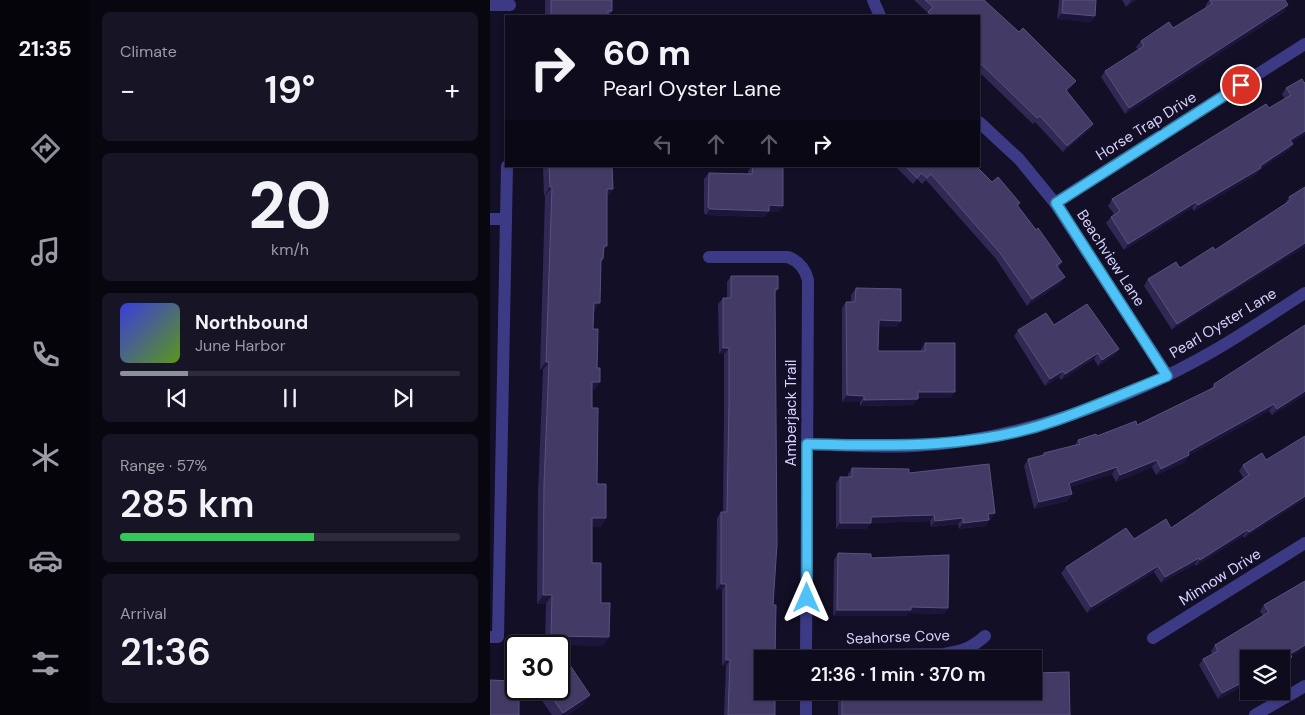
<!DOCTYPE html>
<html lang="en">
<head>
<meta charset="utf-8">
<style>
	:root { --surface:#0e0b1c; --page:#171425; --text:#f1f3f6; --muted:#9b9ba3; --line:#2e2b3b; --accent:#8c9099 }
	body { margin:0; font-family:"DM Sans",sans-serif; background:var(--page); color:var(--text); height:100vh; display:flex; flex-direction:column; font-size:19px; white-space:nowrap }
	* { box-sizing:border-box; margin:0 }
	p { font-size:16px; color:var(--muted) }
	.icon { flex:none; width:28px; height:28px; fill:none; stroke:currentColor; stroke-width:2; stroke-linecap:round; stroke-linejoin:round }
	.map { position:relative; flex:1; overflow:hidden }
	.details { display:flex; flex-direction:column; gap:12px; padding:12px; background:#08060f; width:400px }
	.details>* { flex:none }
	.banner { position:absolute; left:15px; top:15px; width:475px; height:152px; border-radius:0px; box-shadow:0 1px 4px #0004,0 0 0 1px var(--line); background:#0e0b1c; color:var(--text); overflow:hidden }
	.tools { position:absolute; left:750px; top:650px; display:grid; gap:10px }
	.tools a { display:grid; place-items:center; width:50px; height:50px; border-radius:0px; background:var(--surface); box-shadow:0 1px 4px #0004,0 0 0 1px var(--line); font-size:25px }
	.speed { position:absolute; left:15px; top:635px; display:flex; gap:10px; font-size:25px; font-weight:700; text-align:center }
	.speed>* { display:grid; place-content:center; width:65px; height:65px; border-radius:50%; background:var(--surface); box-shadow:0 1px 4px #0004,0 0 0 1px var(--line); line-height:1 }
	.speed .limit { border:2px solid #111; border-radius:8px; background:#fff; color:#111 }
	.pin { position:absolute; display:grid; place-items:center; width:42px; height:42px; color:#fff; margin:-21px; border:2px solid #fff; border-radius:50%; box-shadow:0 1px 5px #0007 }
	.me { position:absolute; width:55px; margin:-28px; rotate:0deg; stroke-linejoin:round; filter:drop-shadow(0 0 4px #0008) }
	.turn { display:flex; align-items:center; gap:18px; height:105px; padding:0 15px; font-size:22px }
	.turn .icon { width:65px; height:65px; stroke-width:2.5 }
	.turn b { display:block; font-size:35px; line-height:42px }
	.lanes { display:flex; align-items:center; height:48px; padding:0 15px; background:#0003; justify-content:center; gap:25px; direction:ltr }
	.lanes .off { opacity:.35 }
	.big { font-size:38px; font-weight:600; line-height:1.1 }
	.details .card { flex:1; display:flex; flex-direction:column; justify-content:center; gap:8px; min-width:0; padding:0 18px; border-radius:8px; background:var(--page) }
	.details .dial { align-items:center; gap:0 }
	.dial b { font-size:65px; line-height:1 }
	.song { display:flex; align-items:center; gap:15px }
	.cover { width:60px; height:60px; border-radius:8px; background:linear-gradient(135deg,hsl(240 70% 55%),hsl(90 70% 35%)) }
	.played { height:5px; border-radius:2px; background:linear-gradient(90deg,var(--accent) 20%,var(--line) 20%) }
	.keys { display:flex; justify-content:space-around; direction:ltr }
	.heat { display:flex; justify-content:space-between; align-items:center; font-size:28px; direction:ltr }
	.charge { height:8px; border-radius:4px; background:linear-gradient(90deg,#34c759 57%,var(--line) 0) }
	.trip { position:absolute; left:264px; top:650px; width:288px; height:50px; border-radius:0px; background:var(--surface); box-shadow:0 1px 4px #0004,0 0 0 1px var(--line); font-weight:600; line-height:50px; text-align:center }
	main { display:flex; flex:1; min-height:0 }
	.tab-bar { display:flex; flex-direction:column; width:90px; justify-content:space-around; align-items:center; background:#06040b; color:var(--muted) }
	.tab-bar .icon { width:35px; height:35px }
	.tab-bar .active { color:var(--accent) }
	.tab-bar b { font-size:22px; color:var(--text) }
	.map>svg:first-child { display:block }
</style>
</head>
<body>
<main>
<nav class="tab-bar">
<b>21:35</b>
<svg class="icon active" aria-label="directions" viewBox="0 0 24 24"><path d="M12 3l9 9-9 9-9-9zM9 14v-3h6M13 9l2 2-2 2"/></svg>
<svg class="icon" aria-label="music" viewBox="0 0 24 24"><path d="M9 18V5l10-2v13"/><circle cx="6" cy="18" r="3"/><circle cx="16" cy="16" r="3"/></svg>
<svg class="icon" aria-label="phone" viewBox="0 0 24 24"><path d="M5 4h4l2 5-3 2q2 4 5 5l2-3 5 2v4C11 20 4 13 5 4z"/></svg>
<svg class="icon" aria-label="climate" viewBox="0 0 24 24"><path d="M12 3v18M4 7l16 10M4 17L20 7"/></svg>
<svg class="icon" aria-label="car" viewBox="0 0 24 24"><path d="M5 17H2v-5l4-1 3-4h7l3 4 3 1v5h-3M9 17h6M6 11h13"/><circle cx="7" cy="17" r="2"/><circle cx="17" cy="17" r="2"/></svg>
<svg class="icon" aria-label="filters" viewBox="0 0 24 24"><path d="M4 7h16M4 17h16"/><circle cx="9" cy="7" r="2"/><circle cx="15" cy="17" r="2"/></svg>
</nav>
<section class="details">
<div class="card"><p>Climate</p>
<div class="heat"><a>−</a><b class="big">19°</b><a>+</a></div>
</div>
<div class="card dial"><b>20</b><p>km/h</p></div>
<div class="card">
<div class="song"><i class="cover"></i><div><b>Northbound</b><p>June Harbor</p></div></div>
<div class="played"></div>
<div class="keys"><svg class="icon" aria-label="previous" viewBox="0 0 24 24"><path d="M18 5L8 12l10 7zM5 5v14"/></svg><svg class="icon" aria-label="pause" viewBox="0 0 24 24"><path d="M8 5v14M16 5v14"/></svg><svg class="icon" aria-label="next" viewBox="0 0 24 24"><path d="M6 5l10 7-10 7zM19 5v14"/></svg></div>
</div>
<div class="card"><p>Range · 57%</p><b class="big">285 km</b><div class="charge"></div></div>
<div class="card"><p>Arrival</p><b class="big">21:36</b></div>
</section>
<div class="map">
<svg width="815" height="715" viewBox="0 0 815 715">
	<rect width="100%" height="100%" fill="#130f26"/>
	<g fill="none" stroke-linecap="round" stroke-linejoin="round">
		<g stroke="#3d3a85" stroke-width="12">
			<path d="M383,0L390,16"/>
			<path d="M0,5H20"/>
			<path d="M489,122L529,159L565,203L677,375"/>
			<path d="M565,203L815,44"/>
			<path d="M0,219H16"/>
			<path d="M219,257H298C309,261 315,268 318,280L316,659"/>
			<path d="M317,444C353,445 389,448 424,446C526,441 637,401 725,350C756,332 785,312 815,293"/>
			<path d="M0,637H8L17,166"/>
			<path d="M663,638L815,543"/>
			<path d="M316,656L454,654C472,651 482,648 495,636"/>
			<path d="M316,715V691"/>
		</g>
		<path stroke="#3d3a85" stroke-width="12" d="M765,715L815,686"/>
	</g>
	<g fill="#312854">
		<path d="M55,0H122V11L118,16H55Z"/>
		<path d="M424,0H494L581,87L577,91L603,124L599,130L573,152L545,122L543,124L489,72V16H435L438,13Z"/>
		<path d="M569,0H606L605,16L601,22L567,19Z"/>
		<path d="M632,0H646L636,7Z"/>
		<path d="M719,0H795L794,12L635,114L611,77L615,71L648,50L646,47L651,41L683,28L717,8L715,6Z"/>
		<path d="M812,79L802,143L799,150L770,169L767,174L704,211L702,208L634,250L616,223L621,217L624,214L618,206L622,199L795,99L792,94L796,88Z"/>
		<path d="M53,166H122L123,189L117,197V246L113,250V259L111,262L104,312H103V329L107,368L110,382L104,390H102V408L107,484L116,518L110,527H102V563L111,603L113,646L55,644L56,604H47L48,493L53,370H50L55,196H54Z"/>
		<path d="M262,166H293L289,212H278L274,217L216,215L214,213V179L219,173L258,174V171Z"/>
		<path d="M405,166H486L502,182L530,203L528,206L572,262L568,268L575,277L570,284L537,306L506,259L436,180L432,184L427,179L423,184Z"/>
		<path d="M815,187L682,330L654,286L658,279L690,268L725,250L795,204L799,197Z"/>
		<path d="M241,276L288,289L285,293L283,605L285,715H234L236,666H232V590H226L227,518L231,512H233L234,410V354H229L228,304L233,298H237V282Z"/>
		<path d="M366,288L407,327L389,326L388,351H431V349L435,343L461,398H428L423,405L370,406V402H352V308L356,302H361V295Z"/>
		<path d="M564,325L629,349L625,355L608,366L604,359L571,380L569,377L555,386L524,336L528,330Z"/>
		<path d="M815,325V395L782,415L779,411L699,455L695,462L666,475L662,467L626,482L622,474L580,487L582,494L577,501L544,509L534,466L538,459L551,456L554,453L585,445L588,440L607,436L647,425L721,389L724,384Z"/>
		<path d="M776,460L815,499L754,538L753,536L706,566L705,564L671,583L664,572L597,613L571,573L576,567L644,539L681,528L754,479L749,471L753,465Z"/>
		<path d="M362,468L419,473L505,513L501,519L499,520L495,526L469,529L468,524L441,527L440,521L381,523L376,529H346V483L350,477H358V474Z"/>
		<path d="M348,553L381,558L458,608L454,614L418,613L416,616H343L344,560Z"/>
		<path d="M815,581L802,656L798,663L759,659V683L728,699L709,665L713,659L722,654L721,651L725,645L773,616L770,611L774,605Z"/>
		<path d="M545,673L580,715H348V695L350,691H542V677Z"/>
		<path d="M34,689H69L94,704L77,715H62L46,692L39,697Z"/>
	</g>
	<g fill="#1d163a">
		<path d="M642,0H646L636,7L641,1Z"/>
		<path d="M798,5L794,12L635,114L639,108Z"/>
		<path d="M572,13L605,16L601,22L567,19Z"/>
		<path d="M586,81L581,87L572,96L576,90Z"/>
		<path d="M603,124L599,130L573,152L577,146Z"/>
		<path d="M815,131V135L796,146L800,140Z"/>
		<path d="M803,144L799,150L770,169L767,174L704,211L708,205L770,166Z"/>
		<path d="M60,187H62L55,196H54Z"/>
		<path d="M117,189H123L117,197Z"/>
		<path d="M706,202L702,208L634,250L638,244Z"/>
		<path d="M279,205L293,206L289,212H278L274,217L216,215L220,209Z"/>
		<path d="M815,243V247L682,330L687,324Z"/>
		<path d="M575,277L570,284L537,306L542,299Z"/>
		<path d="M104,303H110L104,312H98Z"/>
		<path d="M389,320L411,321L407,327L384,326Z"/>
		<path d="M233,348H239L234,354H229Z"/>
		<path d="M629,349L625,355L608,366L612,360Z"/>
		<path d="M608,353L604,359L571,380L575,374Z"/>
		<path d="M56,362H59L53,370H50Z"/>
		<path d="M573,371L569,377L555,386L560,379Z"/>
		<path d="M102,382H110L104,390H96Z"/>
		<path d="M815,391V395L782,415L787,409Z"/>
		<path d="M428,392H465L461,398H423Z"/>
		<path d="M357,395L374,396L370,402H352Z"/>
		<path d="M428,399L423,405L370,406L374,400Z"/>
		<path d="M784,404L779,411L695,457L699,455L695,462L666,475L671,469L698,452Z"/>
		<path d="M667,460L662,467L626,482L630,475Z"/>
		<path d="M627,467L622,474L575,489L579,483Z"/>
		<path d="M582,494L577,501L544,509L549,502Z"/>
		<path d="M815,496V499L754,538L759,532Z"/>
		<path d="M505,513L501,519L494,520L498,514Z"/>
		<path d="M444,515L440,521L376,523L381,517Z"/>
		<path d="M102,518H116L110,527H96Z"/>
		<path d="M473,518L468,524L441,527L445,521Z"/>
		<path d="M499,520L495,526L469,529L473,523Z"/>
		<path d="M350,523H381L376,529H346Z"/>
		<path d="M757,530L753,536L706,566L710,560Z"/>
		<path d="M709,558L705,564L671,583L675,577Z"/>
		<path d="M668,566L664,572L597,613L601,607Z"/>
		<path d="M231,584H236L232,590H226Z"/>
		<path d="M53,595H62L56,604H47Z"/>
		<path d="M421,607L458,608L454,614L418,613L416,616H343L347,610Z"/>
		<path d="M61,636L119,637L113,646L55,644Z"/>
		<path d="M815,645V648L796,660L800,654Z"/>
		<path d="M802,657L798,663L791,667V664Z"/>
		<path d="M236,660H240L236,666H232Z"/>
		<path d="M759,679V683L728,699L732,693Z"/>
		<path d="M45,689H48L46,692L39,697Z"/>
		<path d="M100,695L94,704L77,715H71L73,713Z"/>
	</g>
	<g fill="#433a66" stroke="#5a527e">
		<path d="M61,0H122V11H118V16H61Z"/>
		<path d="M435,0H494L529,32L533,28L586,81L576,90L603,124L577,146L550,116L547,118L489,62V16H443L438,12L443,7Z"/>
		<path d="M573,0H606L605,16L572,13Z"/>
		<path d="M720,0H795L798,5L639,108L615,71L654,46L651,41L679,22L683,28L722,4Z"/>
		<path d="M812,79L814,83L815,82V131L800,140L803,144L770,166L771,168L708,205L706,202L638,244L621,217L630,211L622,199L776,104L779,108L801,95L796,88Z"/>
		<path d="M59,166H122L123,189H117V246H114L113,259H111L110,303H104L103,329H108L107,368H110V382H102V408H108L107,484H116V518H102V563H111V603H120L119,637L61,636L62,595H53L54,484L59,362H56L62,187H60Z"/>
		<path d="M263,166H293V206L279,205V211L220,209L218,207L219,173L262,174Z"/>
		<path d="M415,166H486L502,182L508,177L530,203L527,205L546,230L548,228L572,262L566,265L575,277L542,299L510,253L441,174L437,178L431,173L427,178Z"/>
		<path d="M815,187V243L687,324L658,279L686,262L690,268L723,247L725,250L801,200L799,197Z"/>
		<path d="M241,276H288V289H285L287,544L283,605H286L285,659H272V691H285V715H238L240,660H236V584H231V512H237L239,404V348H233V298H241Z"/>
		<path d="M366,288L411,289V321L389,320L388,351H435V343H465V392H428V399L374,400V396L357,395L356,302H365Z"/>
		<path d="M597,304L629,349L612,360L608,353L575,374L573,371L560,379L528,330L556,313L564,325Z"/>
		<path d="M815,325V391L787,409L784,404L698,452L699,455L671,469L667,460L630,475L627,467L579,483L582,494L549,502L538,459L554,455V453L590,444L588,440L606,434L607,436L646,421L647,425L725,387L724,384Z"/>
		<path d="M815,436V496L759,532L757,530L710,560L709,558L675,577L668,566L601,607L576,567L636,528L644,539L676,519L681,528L759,475L753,465L772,453L776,460Z"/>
		<path d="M499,464L505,513L498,514L499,520L473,523V518L445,521L444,515L381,517V523H350V477H362V468L419,469V473Z"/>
		<path d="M348,553L381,554V558L459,555L458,608L421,607V610H347Z"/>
		<path d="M815,581V645L800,654L802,657L791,664V659H759V679L732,693L713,659L728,651L725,645L779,612L774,605Z"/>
		<path d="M69,649L100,695L73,713L56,689H69Z"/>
		<path d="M579,672L580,715H352V691H542V683H545V673Z"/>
		<path d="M26,677V689H29V715H0V680L21,681Z"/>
	</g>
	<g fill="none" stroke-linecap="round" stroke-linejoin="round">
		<g stroke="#337fa1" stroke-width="12">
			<path id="route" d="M317,598V444C400,446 487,449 567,420C604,407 640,391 677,376L566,203L751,85"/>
		</g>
		<use href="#route" stroke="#4fc3f7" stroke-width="9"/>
	</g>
	<g text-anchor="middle" stroke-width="5" stroke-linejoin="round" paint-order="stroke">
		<g font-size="15" fill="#d9d4ff" stroke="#130f26">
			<text transform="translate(656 126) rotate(-32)" y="5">Horse Trap Drive</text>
			<text transform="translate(621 258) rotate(57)" y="5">Beachview Lane</text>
			<text transform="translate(733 323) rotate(-31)" y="5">Pearl Oyster Lane</text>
			<text transform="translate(301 413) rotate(-90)" y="5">Amberjack Trail</text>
			<text transform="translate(730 577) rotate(-32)" y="5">Minnow Drive</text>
			<text transform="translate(408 637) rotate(-2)" y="5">Seahorse Cove</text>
		</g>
	</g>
</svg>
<div class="tools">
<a><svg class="icon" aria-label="layers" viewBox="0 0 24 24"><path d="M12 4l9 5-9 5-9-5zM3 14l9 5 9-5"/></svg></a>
</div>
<div class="speed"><div class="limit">30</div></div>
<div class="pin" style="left:751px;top:85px;background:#d93025"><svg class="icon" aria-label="arrive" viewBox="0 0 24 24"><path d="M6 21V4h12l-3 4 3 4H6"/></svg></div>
<svg class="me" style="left:317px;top:598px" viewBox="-20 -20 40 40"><path d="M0-17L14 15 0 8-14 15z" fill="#4fc3f7" stroke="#fff" stroke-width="4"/></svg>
<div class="trip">21:36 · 1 min · 370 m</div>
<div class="banner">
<div class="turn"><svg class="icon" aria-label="right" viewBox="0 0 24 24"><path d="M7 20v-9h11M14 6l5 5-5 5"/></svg><div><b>60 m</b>Pearl Oyster Lane</div></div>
<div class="lanes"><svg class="icon off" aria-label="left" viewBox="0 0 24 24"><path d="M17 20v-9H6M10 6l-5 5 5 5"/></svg><svg class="icon off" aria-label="ahead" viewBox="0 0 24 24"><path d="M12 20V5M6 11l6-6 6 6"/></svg><svg class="icon off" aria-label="ahead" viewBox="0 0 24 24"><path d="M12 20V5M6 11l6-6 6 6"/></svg><svg class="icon" aria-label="right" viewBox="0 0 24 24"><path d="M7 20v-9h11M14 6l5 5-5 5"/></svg></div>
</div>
</div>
</main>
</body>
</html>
